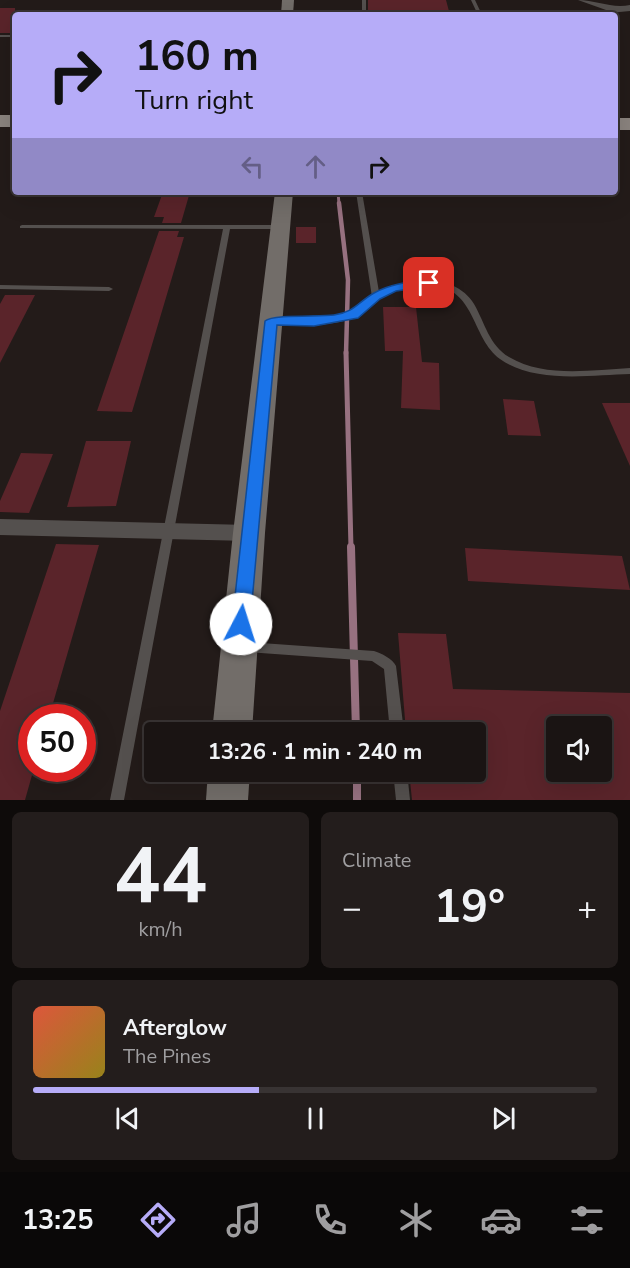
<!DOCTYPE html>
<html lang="en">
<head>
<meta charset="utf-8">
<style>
	:root { --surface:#1a1413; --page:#231d1c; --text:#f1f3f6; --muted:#9f9ea0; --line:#383333; --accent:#b6acf8 }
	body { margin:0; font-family:"Nunito Sans",sans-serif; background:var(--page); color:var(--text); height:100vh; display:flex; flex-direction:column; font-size:22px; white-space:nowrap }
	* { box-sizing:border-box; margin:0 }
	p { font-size:20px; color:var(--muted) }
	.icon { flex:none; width:33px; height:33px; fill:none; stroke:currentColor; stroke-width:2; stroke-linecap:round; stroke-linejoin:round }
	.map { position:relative; height:800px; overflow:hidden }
	.details { display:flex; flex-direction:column; gap:12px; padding:12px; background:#0e0b0a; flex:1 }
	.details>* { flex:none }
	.banner { position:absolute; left:12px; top:12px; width:606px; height:183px; border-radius:6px; box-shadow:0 6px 24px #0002,0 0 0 2px var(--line); background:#b6acf8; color:#111; overflow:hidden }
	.buttons { position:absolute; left:546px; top:716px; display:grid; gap:12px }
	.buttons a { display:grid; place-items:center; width:66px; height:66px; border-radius:6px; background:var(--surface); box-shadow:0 6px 24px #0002,0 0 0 2px var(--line); font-size:30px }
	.speed { position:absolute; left:18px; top:704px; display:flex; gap:12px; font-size:30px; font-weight:700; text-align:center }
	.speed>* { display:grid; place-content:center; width:78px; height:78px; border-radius:50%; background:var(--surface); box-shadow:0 6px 24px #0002,0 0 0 2px var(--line); line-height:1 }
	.speed .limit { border:9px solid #d22; background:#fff; color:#111 }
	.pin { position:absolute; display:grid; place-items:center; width:51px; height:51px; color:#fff; margin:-26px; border-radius:12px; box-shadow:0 3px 9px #0006 }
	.me { position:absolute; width:66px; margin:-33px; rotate:5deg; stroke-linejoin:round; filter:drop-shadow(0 0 4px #0008) }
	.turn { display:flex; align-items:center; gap:21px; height:126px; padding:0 24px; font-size:27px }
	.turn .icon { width:78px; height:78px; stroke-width:2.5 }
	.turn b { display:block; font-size:42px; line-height:51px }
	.lanes { display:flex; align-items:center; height:57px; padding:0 24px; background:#0003; justify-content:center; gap:30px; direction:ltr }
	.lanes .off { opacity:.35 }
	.big { font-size:45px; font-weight:700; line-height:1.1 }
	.details .widget { flex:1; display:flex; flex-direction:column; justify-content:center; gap:9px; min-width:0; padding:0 21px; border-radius:9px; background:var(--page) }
	.details .dial { align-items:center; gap:0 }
	.dial b { font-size:78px; line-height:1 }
	.song { display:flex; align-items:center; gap:18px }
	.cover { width:72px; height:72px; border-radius:9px; background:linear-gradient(135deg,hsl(10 70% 55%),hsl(50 70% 35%)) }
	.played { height:6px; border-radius:3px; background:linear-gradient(90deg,var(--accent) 40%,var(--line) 40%) }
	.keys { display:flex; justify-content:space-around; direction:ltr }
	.heat { display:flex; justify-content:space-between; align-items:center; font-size:33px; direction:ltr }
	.details .tiles { flex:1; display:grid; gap:12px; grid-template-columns:1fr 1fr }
	.widget:last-child { grid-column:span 2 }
	.trip { position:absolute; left:144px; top:722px; width:342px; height:60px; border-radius:6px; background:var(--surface); box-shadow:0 6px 24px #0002,0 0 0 2px var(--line); font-weight:700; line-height:60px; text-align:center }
	.menu { display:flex; height:96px; justify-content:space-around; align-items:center; background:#0a0808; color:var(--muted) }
	.menu .icon { width:42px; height:42px }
	.menu .current { color:var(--accent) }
	.menu b { font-size:27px; color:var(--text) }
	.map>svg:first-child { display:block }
</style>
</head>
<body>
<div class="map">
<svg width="630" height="800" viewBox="0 0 630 800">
	<rect width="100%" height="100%" fill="#231b19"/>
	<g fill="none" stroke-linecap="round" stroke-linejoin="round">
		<path stroke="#977180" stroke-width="3" d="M338,192L339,204"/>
		<path stroke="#977180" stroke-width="4.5" d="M339,203L348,280L346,354"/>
		<path stroke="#977180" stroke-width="5" d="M346,352L351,548"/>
		<g stroke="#977180" stroke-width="8">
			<path d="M351,547L356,732"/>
			<path d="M357,771V800"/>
		</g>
	</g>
	<g fill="#5a242a" fill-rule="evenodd">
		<path d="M368,0H446L450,15H368Z"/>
		<rect x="0" y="8" width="15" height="25"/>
		<path d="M163,192H190L181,223H162L164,217H154Z"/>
		<rect x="296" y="227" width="20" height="16"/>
		<path d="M159,231H179L177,237H184L132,412L97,411Z"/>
		<path d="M5,295H35L0,363V304Z"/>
		<path d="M383,307H416L422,362L439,363L440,410L401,408L403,351H385Z"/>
		<path d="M503,399L534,401L541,436L508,435Z"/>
		<path d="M602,403H630V466Z"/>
		<path d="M86,441H131L116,506L67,507Z"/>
		<path d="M21,453L53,454L29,513L0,512V501Z"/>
		<path d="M56,544L99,545L49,717H32V768H34L25,800H0V711Z"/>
		<path d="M465,548L622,556L630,590L468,581Z"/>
		<path d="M398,633L446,634L453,689L630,693V800H412L409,771H476V732H406ZM556,726H602V771H556Z"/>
	</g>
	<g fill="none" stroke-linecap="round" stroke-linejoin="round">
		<g fill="#54504e" fill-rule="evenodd">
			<rect x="362" y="0" width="4" height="15"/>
			<path d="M471,0H475L482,15H478Z"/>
			<rect x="0" y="35" width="15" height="2"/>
			<path d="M356,192H362L379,292C407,277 455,273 474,304C485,323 489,345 509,357C544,378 591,370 630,368V374C591,375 534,384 500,359C472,338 476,293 437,286C416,283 394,287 377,300C369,306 364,314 355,317C332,327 293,327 269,323L268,321L269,319H272C296,320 332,324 353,312C360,308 366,302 372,297Z"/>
			<path d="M22,225H281L284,227L281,229H230L124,800H110L223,229L20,228V226Z"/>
			<path d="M0,285L109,287L113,289L109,291L0,289Z"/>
			<path d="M248,642L374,651C381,653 393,659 396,666L404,732H390L384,669L372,661L248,652L244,651L242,647L244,643Z"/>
			<path d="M393,771H407L410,800H396Z"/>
		</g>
		<g fill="#54504e" fill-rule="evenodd">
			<path d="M578,0C596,0 612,9 630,5V11L588,15L606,10Z"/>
			<path d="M0,519L249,525L257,527L261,533L257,539L249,541L0,535Z"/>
		</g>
		<g fill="#726d69" fill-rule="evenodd">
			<path d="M282,0H294L293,15H281Z"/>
			<path d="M275,192H293L265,533L252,732H212L233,533Z"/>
			<path d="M208,771H250L248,800H206Z"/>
		</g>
		<g fill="#8a837e" fill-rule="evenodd">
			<rect x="0" y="115" width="15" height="12"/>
			<rect x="615" y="118" width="15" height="12"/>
		</g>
	</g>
	<path fill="#1a73e8" stroke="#114b97" stroke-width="1.5" d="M429,280L433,281V286L396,291L380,299L358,318L314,326L277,325L250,624L248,629L241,631L235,629L232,624L265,321C273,314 320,317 334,315C355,312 358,302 374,293C392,283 410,282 429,280Z"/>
</svg>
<div class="buttons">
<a><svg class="icon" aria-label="sound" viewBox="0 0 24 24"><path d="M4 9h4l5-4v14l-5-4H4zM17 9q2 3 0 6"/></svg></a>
</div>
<div class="speed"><div class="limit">50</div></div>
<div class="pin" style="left:429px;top:283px;background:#d93025"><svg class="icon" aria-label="arrive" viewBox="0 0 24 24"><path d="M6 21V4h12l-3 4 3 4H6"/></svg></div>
<svg class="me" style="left:241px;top:624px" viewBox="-20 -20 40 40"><circle r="19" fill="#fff"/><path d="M0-13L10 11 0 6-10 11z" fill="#1a73e8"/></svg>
<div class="trip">13:26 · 1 min · 240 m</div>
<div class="banner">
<div class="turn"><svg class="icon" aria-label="right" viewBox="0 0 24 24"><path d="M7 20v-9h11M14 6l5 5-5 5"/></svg><div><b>160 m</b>Turn right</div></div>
<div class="lanes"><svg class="icon off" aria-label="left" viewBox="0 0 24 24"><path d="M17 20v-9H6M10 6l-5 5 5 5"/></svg><svg class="icon off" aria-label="ahead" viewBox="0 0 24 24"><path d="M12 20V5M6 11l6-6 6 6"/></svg><svg class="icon" aria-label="right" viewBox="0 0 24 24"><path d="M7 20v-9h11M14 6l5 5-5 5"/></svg></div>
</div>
</div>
<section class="details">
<div class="tiles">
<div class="widget dial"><b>44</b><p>km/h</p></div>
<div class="widget"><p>Climate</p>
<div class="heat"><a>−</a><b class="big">19°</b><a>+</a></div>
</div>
<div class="widget">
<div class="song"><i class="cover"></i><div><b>Afterglow</b><p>The Pines</p></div></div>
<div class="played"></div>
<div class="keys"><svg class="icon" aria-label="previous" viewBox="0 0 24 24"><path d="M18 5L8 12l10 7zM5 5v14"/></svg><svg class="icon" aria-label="pause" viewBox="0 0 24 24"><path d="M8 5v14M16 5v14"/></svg><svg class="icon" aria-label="next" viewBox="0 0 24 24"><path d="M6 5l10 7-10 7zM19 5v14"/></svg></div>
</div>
</div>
</section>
<nav class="menu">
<b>13:25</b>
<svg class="icon current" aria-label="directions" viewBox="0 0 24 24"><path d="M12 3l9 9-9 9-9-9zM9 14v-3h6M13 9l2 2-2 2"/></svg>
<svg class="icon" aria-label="music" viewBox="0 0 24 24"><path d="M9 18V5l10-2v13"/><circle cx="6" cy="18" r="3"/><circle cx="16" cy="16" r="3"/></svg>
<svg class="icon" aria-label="phone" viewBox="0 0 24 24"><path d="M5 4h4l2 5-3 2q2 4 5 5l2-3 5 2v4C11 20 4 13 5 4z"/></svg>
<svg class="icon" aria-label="climate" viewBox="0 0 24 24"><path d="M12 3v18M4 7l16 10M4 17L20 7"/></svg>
<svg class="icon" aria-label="car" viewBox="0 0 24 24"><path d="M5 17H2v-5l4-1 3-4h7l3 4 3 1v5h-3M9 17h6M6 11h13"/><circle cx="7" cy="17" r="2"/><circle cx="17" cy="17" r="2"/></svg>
<svg class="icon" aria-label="filters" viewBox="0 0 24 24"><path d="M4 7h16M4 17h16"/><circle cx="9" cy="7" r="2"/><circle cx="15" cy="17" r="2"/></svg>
</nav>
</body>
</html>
